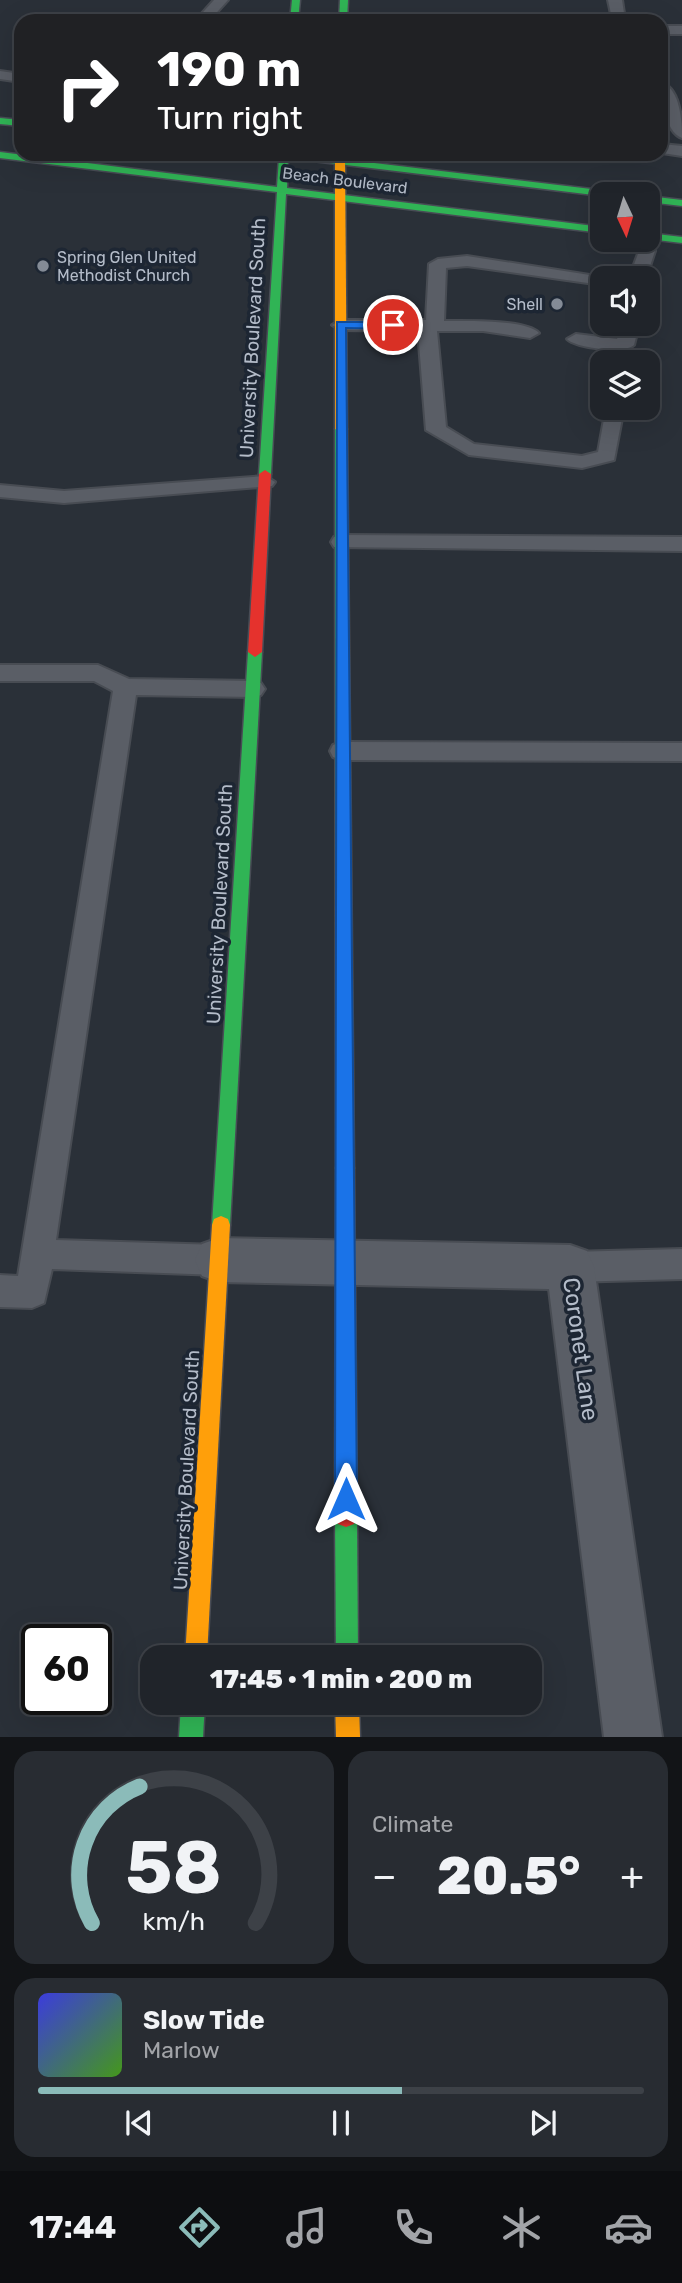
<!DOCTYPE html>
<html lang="en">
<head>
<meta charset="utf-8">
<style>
	:root { --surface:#20242a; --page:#282c32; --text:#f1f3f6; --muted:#a2a4a8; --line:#3d4147; --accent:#8bbbb9 }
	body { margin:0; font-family:Rubik,sans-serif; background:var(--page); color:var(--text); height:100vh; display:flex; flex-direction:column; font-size:26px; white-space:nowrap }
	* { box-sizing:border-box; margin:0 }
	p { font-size:23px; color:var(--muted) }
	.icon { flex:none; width:38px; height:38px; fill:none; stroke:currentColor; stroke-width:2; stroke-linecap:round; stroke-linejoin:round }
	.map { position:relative; height:1737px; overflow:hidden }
	.details { display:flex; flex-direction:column; gap:14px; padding:14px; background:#121417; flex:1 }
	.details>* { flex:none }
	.top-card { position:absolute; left:14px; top:14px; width:654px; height:147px; border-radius:21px; box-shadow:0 7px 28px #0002,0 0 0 2px var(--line); background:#202124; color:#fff; overflow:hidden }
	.needle { width:46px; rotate:176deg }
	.tools { position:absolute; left:590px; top:182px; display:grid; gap:14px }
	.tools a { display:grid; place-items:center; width:70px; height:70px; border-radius:14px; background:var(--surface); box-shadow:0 7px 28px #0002,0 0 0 2px var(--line); font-size:35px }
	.speed { position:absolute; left:21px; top:1624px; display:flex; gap:14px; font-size:35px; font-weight:700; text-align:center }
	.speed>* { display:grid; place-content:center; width:91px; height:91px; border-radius:50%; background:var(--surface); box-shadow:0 7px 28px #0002,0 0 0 2px var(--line); line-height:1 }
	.speed .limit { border:4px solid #111; border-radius:10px; background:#fff; color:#111 }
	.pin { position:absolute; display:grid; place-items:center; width:60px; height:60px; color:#fff; margin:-30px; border:4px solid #fff; border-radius:50%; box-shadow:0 2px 7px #0007 }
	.me { position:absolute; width:77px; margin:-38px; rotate:0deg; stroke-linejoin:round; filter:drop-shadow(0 0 5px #0008) }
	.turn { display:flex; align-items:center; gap:24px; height:147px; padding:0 28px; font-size:32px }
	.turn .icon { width:91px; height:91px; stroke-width:2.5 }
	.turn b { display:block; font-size:49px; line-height:60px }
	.big { font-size:52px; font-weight:800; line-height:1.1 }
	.details .tile { flex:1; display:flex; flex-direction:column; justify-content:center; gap:10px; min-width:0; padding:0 24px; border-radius:21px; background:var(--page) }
	.details .dial { align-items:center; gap:0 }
	.dial svg { height:182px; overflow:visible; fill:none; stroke:var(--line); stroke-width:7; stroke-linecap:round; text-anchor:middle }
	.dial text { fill:var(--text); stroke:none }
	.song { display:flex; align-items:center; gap:21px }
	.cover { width:84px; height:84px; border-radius:10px; background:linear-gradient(135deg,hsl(240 70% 55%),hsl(100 70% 35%)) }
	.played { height:7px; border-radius:4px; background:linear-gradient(90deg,var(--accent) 60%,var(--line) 60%) }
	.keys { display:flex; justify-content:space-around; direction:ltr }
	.heat { display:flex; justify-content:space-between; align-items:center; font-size:38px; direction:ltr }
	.details .tiles { flex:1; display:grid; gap:14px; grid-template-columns:1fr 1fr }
	.tile:last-child { grid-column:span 2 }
	.trip { position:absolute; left:140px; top:1645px; width:402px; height:70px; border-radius:21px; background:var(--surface); box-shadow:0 7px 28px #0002,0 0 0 2px var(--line); font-weight:800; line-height:70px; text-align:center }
	.menu { display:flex; height:112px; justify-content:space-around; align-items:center; background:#0d0e11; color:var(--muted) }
	.menu .icon { width:49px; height:49px }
	.menu .active { color:var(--accent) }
	.menu b { font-size:32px; color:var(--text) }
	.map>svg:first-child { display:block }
</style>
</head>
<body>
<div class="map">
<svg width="682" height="1737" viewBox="0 0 682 1737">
	<rect width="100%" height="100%" fill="#2a3038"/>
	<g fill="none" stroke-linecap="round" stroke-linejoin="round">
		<g stroke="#484c53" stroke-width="4">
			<g id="lane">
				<path d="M214,0H228L209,21H195Z"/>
				<path d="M608,0H622L624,13L633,21H618L611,14Z"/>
				<rect x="662" y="26" width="20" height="8"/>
				<path d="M0,71L21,74V82L0,79Z"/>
				<path d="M662,83C680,89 682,121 682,138C665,132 661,98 662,83Z"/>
				<path d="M662,144L682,146V156L662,153Z"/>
				<path d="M648,236L653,240L655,251L646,278H629L639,251L637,240H648Z"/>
				<path d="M467,256L609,278H602V285L467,266L446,268L444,321C464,321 526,319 539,333L530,338L483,331H437L446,427L474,444L582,456L598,452L606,408H624L614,460L582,468L469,455L426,430L418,331L341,330L332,325L341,320H426L429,264L438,259Z"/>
				<path d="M630,324L638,329L634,345C626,354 575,348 567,339L576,334L617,339L623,325Z"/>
				<path d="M265,476L275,482L272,486L64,503L0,497V485L64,491Z"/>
				<path d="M342,535L682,537V551L334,547L331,542L334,537Z"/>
				<path d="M0,665H98L129,679L253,681L261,683L265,689L261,695L253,697L136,695L56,1240L219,1245L230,1249L235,1260L230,1271L219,1275L52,1269L44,1303L32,1308L0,1307V1275L18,1276L113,691L94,681H0Z"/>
				<path d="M342,742L682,743V761L342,760L333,757L330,751L333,745Z"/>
				<path d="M682,1249V1279L570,1282L559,1278L554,1267L559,1256L570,1252Z"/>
			</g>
		</g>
		<g stroke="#484c53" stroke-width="4">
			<path id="street" d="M219,1238L570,1245L587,1251L594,1267L662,1737H604L549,1289L219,1282L202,1276L195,1260L202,1244Z"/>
		</g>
		<g stroke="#484c55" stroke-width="3">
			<g id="fast">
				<path d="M292,0H300L298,21H290Z"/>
				<path d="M340,0H348L347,21H339Z"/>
				<path d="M0,118L21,120V126L0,124Z"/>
				<path d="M0,152L277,187L279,157L271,154H299L608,191L613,194L602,196L288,158L287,188L602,227V233L286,194L271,474L265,478L259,474L277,192L0,158Z"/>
				<path d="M648,196L682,200V206L648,202Z"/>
				<path d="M648,233L682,237V243L648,239Z"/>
				<path d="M341,425L347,429L354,1168L352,1174L345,1176L338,1174L336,1168L335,429Z"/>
				<path d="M255,647L262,652L230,1225L228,1231L221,1234L214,1231L212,1225L248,652Z"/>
				<path d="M346,1505L354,1508L357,1516L358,1657H336L335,1516L338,1508Z"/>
				<path d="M181,1703H205L203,1737H179Z"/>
			</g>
		</g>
		<g stroke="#484c55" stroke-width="3">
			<g id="slow">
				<path d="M335,154H345L347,429L341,433L335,429Z"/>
				<path d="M221,1216L228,1219L230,1225L207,1657H185L212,1225L214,1219Z"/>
				<path d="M335,1703H359L360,1737H336Z"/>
			</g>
		</g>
		<g stroke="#484c55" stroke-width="3">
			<g id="jam">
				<path d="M265,470L271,474L262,652L255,657L248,652L259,474Z"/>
				<path d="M345,1160L352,1162L354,1168L357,1516L354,1524L346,1527L338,1524L335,1516L336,1168L338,1162Z"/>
			</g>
		</g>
		<use href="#lane" fill="#5a5e66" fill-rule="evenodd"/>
		<use href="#street" fill="#5a5e66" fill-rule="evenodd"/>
		<use href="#fast" fill="#30b455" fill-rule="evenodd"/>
		<use href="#slow" fill="#ff9f0a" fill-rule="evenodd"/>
		<use href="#jam" fill="#e5322d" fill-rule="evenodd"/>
	</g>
	<path fill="#1a73e8" stroke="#114b97" stroke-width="2" d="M337,322H393L398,325L393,329L346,328L357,1499L354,1507L346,1510L338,1507L335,1499Z"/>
	<g fill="#848b96" stroke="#1d2633" stroke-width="2.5">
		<circle cx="43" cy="266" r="7"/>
		<circle cx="557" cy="304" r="7"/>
	</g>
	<g text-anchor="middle" stroke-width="7" stroke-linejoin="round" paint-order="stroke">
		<g font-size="16" fill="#b4bcc9" stroke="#1d2633">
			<text transform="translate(345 180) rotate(7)" y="6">Beach Boulevard</text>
		</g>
		<g font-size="16" fill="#b4bcc9" stroke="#1d2633" text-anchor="start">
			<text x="57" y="263">Spring Glen United<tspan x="57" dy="18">Methodist Church</tspan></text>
			<text x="543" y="310" text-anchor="end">Shell</text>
		</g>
		<g font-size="19" fill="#b4bcc9" stroke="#1d2633">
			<text transform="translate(252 338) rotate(-87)" y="7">University Boulevard South</text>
			<text transform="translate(219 904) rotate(-87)" y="7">University Boulevard South</text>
			<text transform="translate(186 1470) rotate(-87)" y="7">University Boulevard South</text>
		</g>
		<g font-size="23" fill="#b4bcc9" stroke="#1d2633">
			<text transform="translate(581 1349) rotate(82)" y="8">Coronet Lane</text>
		</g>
	</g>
</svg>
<div class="tools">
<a><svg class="needle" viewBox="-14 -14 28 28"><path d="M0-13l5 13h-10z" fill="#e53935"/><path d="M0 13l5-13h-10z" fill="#a2a4a8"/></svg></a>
<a><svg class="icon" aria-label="sound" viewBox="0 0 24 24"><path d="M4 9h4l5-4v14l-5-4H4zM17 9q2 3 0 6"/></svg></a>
<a><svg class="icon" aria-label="layers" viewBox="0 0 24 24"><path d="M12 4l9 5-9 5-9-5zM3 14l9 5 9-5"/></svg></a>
</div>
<div class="speed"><div class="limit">60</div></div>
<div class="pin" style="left:393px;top:325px;background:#d93025"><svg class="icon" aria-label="arrive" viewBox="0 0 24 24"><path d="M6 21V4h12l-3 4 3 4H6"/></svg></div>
<svg class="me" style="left:346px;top:1499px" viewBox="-20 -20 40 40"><path d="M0-17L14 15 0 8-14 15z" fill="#1a73e8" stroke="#fff" stroke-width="4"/></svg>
<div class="trip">17:45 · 1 min · 200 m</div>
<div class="top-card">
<div class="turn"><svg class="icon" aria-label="right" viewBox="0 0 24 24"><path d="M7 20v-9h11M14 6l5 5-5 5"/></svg><div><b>190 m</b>Turn right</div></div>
</div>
</div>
<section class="details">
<div class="tiles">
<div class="tile dial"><svg viewBox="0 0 100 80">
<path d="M14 69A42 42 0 1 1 86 69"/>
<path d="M14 69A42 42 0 0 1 35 9" stroke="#8bbbb9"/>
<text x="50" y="56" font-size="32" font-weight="700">58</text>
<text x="50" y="72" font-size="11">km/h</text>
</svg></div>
<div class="tile"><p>Climate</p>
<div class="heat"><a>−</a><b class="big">20.5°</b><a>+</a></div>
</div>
<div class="tile">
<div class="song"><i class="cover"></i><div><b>Slow Tide</b><p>Marlow</p></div></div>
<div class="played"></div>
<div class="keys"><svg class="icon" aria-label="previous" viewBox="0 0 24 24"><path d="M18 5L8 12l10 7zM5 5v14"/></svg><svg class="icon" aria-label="pause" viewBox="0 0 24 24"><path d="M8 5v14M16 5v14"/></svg><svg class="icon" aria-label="next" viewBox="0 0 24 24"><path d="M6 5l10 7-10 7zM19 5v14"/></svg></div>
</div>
</div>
</section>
<nav class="menu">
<b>17:44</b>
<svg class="icon active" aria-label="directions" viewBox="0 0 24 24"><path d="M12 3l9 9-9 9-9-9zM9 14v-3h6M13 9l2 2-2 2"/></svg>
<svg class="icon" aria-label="music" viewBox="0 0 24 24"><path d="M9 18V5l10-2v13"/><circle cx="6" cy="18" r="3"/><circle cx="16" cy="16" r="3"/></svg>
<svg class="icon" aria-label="phone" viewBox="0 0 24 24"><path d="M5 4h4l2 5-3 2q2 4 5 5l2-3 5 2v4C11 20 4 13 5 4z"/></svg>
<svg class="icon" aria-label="climate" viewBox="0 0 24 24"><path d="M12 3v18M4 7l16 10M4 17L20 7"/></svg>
<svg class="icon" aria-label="car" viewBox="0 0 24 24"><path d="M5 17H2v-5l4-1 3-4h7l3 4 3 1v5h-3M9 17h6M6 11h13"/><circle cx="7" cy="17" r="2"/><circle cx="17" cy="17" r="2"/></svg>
</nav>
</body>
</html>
